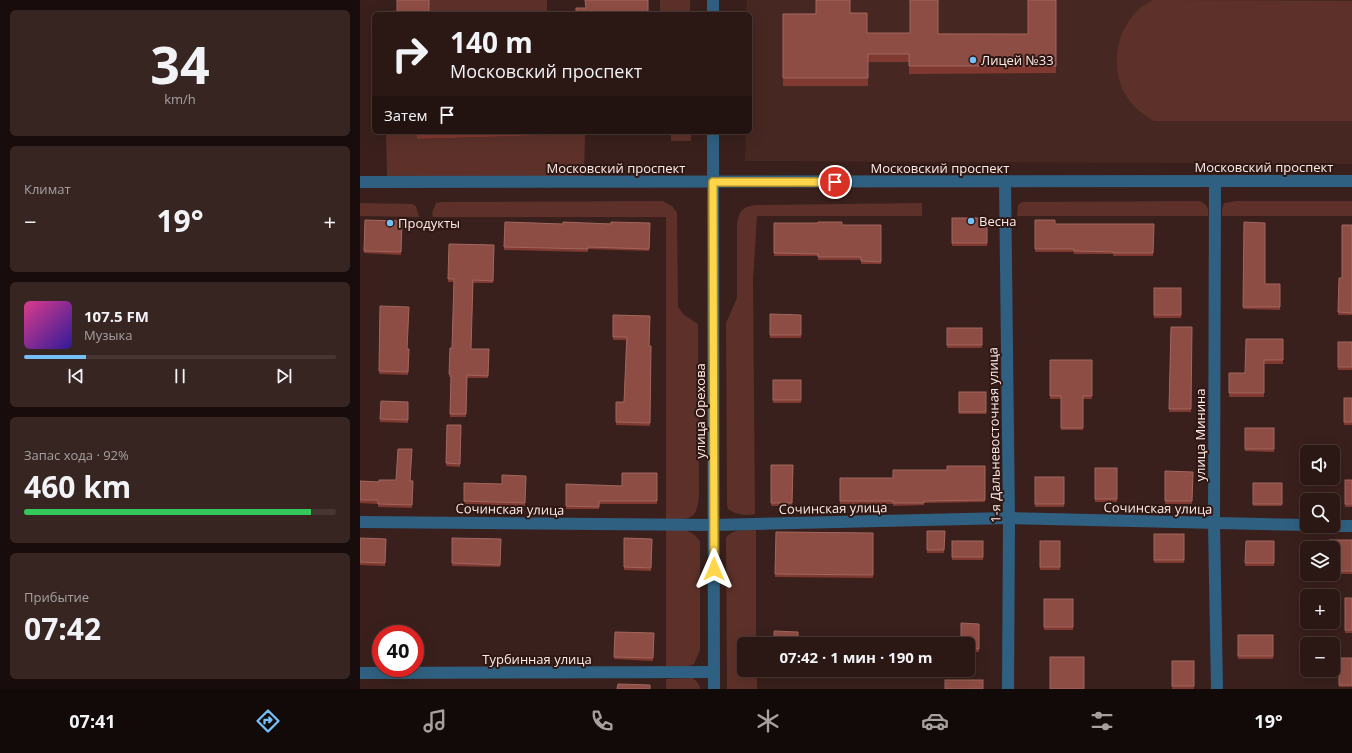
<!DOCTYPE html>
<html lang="ru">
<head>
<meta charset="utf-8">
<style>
	:root { --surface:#2b1815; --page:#372522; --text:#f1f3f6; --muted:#a6a0a0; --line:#473734; --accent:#74c0f6 }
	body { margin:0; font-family:"Open Sans",sans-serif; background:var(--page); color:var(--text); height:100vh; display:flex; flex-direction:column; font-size:15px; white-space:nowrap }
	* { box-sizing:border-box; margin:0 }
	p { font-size:13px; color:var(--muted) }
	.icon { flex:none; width:22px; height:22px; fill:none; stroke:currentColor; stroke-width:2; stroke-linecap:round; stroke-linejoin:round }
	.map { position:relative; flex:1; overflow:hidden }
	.sheet { display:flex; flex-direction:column; gap:10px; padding:10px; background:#180d0c; width:360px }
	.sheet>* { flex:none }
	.hud { position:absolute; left:12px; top:12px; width:380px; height:122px; border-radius:6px; box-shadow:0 4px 16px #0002,0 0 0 1px var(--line); background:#2b1815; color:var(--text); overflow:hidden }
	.buttons { position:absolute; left:940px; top:445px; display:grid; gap:8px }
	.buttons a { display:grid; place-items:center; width:40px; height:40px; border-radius:6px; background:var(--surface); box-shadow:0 4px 16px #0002,0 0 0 1px var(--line); font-size:20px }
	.speed { position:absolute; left:12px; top:625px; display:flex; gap:8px; font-size:20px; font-weight:700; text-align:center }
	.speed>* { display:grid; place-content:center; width:52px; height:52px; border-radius:50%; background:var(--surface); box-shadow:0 4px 16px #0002,0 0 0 1px var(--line); line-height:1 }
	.speed .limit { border:6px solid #d22; background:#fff; color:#111 }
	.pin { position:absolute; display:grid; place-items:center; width:34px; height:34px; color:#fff; margin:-17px; border:2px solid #fff; border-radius:50%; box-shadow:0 1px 4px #0007 }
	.me { position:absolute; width:44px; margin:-22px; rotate:0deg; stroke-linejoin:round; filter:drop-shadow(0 0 3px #0008) }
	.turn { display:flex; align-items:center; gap:14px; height:84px; padding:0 12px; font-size:18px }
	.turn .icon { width:52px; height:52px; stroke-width:2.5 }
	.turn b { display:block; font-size:28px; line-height:34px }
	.then { display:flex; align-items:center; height:38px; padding:0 12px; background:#0003; gap:8px; font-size:15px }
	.big { font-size:30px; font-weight:700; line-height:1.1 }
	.sheet .card { flex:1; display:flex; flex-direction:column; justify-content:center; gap:6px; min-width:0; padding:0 14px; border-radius:6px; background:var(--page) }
	.sheet .dial { align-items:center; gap:0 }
	.dial b { font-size:52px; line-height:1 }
	.song { display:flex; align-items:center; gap:12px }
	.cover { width:48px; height:48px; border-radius:6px; background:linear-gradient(135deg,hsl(330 70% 55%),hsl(250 70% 35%)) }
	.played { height:4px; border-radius:2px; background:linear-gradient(90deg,var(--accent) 20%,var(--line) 20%) }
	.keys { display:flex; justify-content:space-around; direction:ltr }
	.heat { display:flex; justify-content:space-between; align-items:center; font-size:22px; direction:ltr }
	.charge { height:6px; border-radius:3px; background:linear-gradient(90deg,#34c759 92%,var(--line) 0) }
	.trip { position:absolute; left:377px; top:637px; width:238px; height:40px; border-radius:6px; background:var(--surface); box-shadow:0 4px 16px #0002,0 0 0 1px var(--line); font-weight:700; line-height:40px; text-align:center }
	.dock { display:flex; height:64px; justify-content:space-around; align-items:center; background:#110a08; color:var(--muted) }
	.dock .icon { width:28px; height:28px }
	.dock .selected { color:var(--accent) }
	.dock b { font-size:18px; color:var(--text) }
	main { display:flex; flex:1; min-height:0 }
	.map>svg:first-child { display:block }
</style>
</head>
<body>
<main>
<section class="sheet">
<div class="card dial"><b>34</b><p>km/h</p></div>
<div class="card"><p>Климат</p>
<div class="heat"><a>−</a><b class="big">19°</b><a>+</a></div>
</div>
<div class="card">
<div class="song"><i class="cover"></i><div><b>107.5 FM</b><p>Музыка</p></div></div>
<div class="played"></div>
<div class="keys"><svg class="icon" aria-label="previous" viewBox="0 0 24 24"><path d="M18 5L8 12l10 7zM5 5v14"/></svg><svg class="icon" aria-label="pause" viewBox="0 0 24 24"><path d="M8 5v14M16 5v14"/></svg><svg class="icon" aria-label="next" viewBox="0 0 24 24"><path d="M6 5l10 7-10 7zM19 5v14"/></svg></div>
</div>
<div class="card"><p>Запас хода · 92%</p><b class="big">460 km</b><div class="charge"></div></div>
<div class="card"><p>Прибытие</p><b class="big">07:42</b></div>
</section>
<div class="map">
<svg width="992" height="689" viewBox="0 0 992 689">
	<rect width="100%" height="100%" fill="#39201c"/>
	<path fill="#472722" d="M387,0H992V164L385,161L386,132H390V14H386Z"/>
	<g fill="#5d312a">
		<rect x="69" y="0" width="118" height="14"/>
		<rect x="300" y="0" width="30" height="14"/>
		<path d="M793,0L992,1V121H794C788,117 781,113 776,108C749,82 751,36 778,10C782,6 788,3 793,0Z"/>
		<path d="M26,132H57V139L225,134L224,175L222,181H30L27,176Z"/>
		<rect x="311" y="132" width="20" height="9"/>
		<path d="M303,201L312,206L317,212L318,307L324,315L338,324L339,496C337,522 328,519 306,519V217H73L72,213L76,203L82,202Z"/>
		<path d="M839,201C846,203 849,207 848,216H657L658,205L662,202Z"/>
		<path d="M877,201H992V216H862V209L864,203Z"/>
		<path d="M0,203L52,204L56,206L59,217L0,216Z"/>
		<path d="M562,203V216H397L393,280L395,514C385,516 377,515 368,509L367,504L366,323L377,298V223C380,210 382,207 396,205Z"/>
		<path d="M306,530C321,531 332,527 340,542V650L334,664L328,666H306Z"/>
		<path d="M396,530V644H384V670H397V689H367L366,538C373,528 384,531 396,530Z"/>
		<path d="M333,678C336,681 340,684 340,689H306V679Z"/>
	</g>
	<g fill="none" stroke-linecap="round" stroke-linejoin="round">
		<g stroke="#306081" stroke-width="12">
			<path d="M353,0V14"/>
			<path d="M353,132L354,689"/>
			<path d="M645,181L649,518L648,689"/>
			<path d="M855,181L854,524L857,689"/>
			<path d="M0,182L992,181"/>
			<path d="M0,522L354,525L649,518L947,525"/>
			<path d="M973,526H992"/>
			<path d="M0,673L354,672"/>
		</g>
	</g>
	<g fill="#803930">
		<path d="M696,0V73L549,74V62H508V86H423V14L490,13L507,33L668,34Z"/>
		<path d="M57,132H225V134L57,139Z"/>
		<rect x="592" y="218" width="35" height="28"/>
		<path d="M5,220L42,221L41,255L4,253Z"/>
		<path d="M675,220L695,224H794L793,256H753V254H714V252H675Z"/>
		<path d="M145,222L203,224L290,223L289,251L228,249V252L144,250Z"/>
		<path d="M884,222L905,284H920V310L883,309Z"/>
		<path d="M414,223L482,225H521V264H501V260H458V256H414Z"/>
		<path d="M992,225V315H978L979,278H982Z"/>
		<path d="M89,244L134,245L133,283H113L111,349H129L128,378H107L106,417H90L91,377H89L90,348H92L94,282H88Z"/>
		<rect x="794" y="288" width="27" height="30"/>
		<path d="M20,306L47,349H49L48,375L19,374Z"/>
		<path d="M410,314L441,315V338H410Z"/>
		<path d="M253,315L291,349L290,426L256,425V402H264L266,340H253Z"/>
		<path d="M811,327H832L831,412H809Z"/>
		<rect x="587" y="328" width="35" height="20"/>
		<path d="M923,339V364H904V397H869V373H885Z"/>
		<rect x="978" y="342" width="14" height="28"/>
		<path d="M690,360H732V399H723V430H701V399H690Z"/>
		<rect x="413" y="380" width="28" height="23"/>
		<rect x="599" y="392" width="27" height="22"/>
		<rect x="984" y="398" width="8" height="27"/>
		<path d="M21,401L48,402V423L20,422Z"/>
		<path d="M87,425H101L100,467L86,466Z"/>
		<path d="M885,428H914V452L885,451Z"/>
		<path d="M411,465H433L432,506H411Z"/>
		<path d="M625,466V502L564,503V505L533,506V504H480V478H533Z"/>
		<rect x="735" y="468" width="22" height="34"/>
		<path d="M805,471L833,472L832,504H805Z"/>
		<path d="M297,473V504H239V509H206V484L262,486Z"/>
		<path d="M166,476L165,506L104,504V483L142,484Z"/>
		<rect x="675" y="477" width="29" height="30"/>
		<path d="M36,480L53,481L52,508L18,507V504L0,503V481L19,482Z"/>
		<rect x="985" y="480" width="7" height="27"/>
		<rect x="893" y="483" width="29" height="23"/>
		<path d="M567,531H585L584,553H567Z"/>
		<path d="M416,532L513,533V578L415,577Z"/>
		<rect x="794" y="534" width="30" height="29"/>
		<path d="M0,538L26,539L25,566L0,565Z"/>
		<path d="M92,538L141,539L140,567L92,566Z"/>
		<path d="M264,538L292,539L291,571L264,570Z"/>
		<path d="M992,540V574H973V548Z"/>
		<rect x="592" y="541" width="31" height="19"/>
		<rect x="680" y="541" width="20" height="29"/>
		<path d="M886,541H914V566H885Z"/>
		<rect x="985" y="598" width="7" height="35"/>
		<rect x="684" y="599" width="29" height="31"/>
		<path d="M619,624V652H608V644Z"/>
		<path d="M255,632L294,633L293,661L254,659Z"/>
		<rect x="878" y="635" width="35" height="24"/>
		<rect x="979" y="658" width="13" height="29"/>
		<rect x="812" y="661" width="22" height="28"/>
	</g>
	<g fill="#8e4d44" stroke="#a0665d">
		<rect x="37" y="0" width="32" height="14"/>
		<path d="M225,0H288V14H216V8H226Z"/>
		<path d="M456,0H490V13H507V33H550V0H578V34H668V0H696V66H549V54H508V78H423V14H456Z"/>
		<rect x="592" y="218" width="35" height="25"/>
		<path d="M5,220L42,221L41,252L4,251Z"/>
		<path d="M675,220H695V224H794L793,253H753V252L714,251V249H675Z"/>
		<path d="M145,222L203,224V222L251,224V222L290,223L289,249L228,247V249L144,247Z"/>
		<path d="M458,222H482V225H521V262L501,261V257H458V254L414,253V223H458Z"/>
		<path d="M884,222L905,223V284H920V307H883Z"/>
		<path d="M982,225H992V313L978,312L979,278H982Z"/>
		<path d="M89,244L134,245L133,281L113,280L111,349H129L128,376L107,375L106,414H90L91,375L89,374L90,348H92L94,279H88Z"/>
		<rect x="794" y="288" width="27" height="27"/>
		<path d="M20,306L49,307L47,349H49L48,372L19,371Z"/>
		<path d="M410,314L441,315V335H410Z"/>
		<path d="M253,315L290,316L289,346H291L290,423L256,422V402H264L267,337H253Z"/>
		<path d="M811,327H832L831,409H809Z"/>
		<rect x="587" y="328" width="35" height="17"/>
		<path d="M886,339H923V360H904V393H869V373H885Z"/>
		<rect x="978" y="342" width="14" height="25"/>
		<path d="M690,360H732V396H723V428H701V396H690Z"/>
		<rect x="413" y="380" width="28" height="20"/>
		<rect x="599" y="392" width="27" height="20"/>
		<rect x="984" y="398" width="8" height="24"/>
		<path d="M21,401L48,402V420L20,419Z"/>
		<path d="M87,425H101L100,464L86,463Z"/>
		<rect x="885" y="428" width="29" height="21"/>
		<path d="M38,449H52L50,481H53L52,505L18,504V500H0V481L19,482V480H36Z"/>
		<path d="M411,465H433L432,503H411Z"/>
		<path d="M587,466H625V500L564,501V503H533V501H480V478H533V470H587Z"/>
		<rect x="735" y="468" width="22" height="31"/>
		<path d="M805,471L833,472L832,501H805Z"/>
		<path d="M262,473H297V501H239V507L206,506V484L262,486Z"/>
		<path d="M142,475L166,476L165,503L104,501V483L142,484Z"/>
		<rect x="675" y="477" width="29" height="27"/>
		<rect x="985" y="480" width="7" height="24"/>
		<rect x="893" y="483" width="29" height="21"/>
		<path d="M567,531H585L584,550H567Z"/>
		<path d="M416,532L513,533V575L415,574Z"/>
		<rect x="794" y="534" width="30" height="26"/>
		<path d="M0,538L26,539L25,563L0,562Z"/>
		<path d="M92,538L141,539L140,565L92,563Z"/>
		<path d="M264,538L292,539L291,568L264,567Z"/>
		<path d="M969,540H992V571H973V548H969Z"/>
		<rect x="592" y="541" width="31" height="16"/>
		<rect x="680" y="541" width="20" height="26"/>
		<path d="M886,541H914V563H885Z"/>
		<rect x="985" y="598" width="7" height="32"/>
		<rect x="684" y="599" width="29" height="28"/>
		<path d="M601,623L619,624V649H608V644H601Z"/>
		<path d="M414,631L438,632V644H414Z"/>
		<path d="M255,632L294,633L293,658L254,657Z"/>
		<rect x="878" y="635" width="35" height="21"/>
		<rect x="690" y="657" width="34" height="32"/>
		<rect x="979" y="658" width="13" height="27"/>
		<rect x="812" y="661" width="22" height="25"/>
		<rect x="585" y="680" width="38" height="9"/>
		<path d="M258,684L290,685V689H257Z"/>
	</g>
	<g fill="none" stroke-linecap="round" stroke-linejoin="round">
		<g stroke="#a68a30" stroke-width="10">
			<path id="route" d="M354,569L353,182H475"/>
		</g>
		<use href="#route" stroke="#ffd54a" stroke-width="7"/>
	</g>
	<g fill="#74c0f6" stroke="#2f1713" stroke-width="1.5">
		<circle cx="613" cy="60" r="4"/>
		<circle cx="611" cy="221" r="4"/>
		<circle cx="30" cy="223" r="4"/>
	</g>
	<g text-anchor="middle" stroke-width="4" stroke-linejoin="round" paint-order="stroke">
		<g font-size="13" fill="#feece8" stroke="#2f1713" text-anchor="start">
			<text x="621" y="65">Лицей №33</text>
			<text x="619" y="226">Весна</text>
			<text x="38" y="228">Продукты</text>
		</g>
		<g font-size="13" fill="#feece8" stroke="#2f1713">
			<text x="904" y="172">Московский проспект</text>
			<text x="256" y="173">Московский проспект</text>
			<text x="580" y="173">Московский проспект</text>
			<text transform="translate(340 411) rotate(-90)" y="5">улица Орехова</text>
			<text transform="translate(634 435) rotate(-91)" y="5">1-я Дальневосточная улица</text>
			<text transform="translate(840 435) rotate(-90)" y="5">улица Минина</text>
			<text transform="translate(473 508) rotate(-1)" y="5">Сочинская улица</text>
			<text transform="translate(798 508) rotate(1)" y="5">Сочинская улица</text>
			<text transform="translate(150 509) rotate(1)" y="5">Сочинская улица</text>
			<text x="177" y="664">Турбинная улица</text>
		</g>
	</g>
</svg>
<div class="buttons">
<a><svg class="icon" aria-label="sound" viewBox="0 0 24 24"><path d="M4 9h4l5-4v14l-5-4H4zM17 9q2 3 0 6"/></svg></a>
<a><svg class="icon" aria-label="search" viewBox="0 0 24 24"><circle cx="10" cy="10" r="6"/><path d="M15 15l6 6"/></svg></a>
<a><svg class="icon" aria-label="layers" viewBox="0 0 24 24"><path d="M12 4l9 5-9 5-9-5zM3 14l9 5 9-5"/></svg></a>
<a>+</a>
<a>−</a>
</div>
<div class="speed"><div class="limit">40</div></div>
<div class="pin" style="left:475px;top:182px;background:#d93025"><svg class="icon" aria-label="arrive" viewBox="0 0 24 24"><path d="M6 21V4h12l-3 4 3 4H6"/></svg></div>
<svg class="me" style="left:354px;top:569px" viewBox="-20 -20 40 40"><path d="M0-17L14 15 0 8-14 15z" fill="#ffd54a" stroke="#fff" stroke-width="4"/></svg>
<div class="trip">07:42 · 1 мин · 190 m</div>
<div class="hud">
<div class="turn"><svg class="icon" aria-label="right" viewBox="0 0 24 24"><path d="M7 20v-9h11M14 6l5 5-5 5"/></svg><div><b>140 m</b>Московский проспект</div></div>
<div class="then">Затем<svg class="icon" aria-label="arrive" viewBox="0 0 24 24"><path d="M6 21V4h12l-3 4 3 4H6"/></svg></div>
</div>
</div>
</main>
<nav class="dock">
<b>07:41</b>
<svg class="icon selected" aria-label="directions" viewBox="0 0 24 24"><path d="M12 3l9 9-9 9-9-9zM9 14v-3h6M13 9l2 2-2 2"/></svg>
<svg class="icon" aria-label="music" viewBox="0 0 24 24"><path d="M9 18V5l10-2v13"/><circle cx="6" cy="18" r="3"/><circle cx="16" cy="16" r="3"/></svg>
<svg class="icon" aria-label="phone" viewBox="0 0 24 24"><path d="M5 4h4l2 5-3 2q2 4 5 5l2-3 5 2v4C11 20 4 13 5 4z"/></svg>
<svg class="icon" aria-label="climate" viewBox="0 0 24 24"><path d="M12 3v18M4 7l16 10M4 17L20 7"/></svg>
<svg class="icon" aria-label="car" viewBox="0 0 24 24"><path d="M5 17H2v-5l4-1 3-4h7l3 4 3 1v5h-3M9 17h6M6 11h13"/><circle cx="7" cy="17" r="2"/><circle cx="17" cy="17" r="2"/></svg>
<svg class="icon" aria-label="filters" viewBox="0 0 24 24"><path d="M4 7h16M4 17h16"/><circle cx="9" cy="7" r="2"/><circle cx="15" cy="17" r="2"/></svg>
<b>19°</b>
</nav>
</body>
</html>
